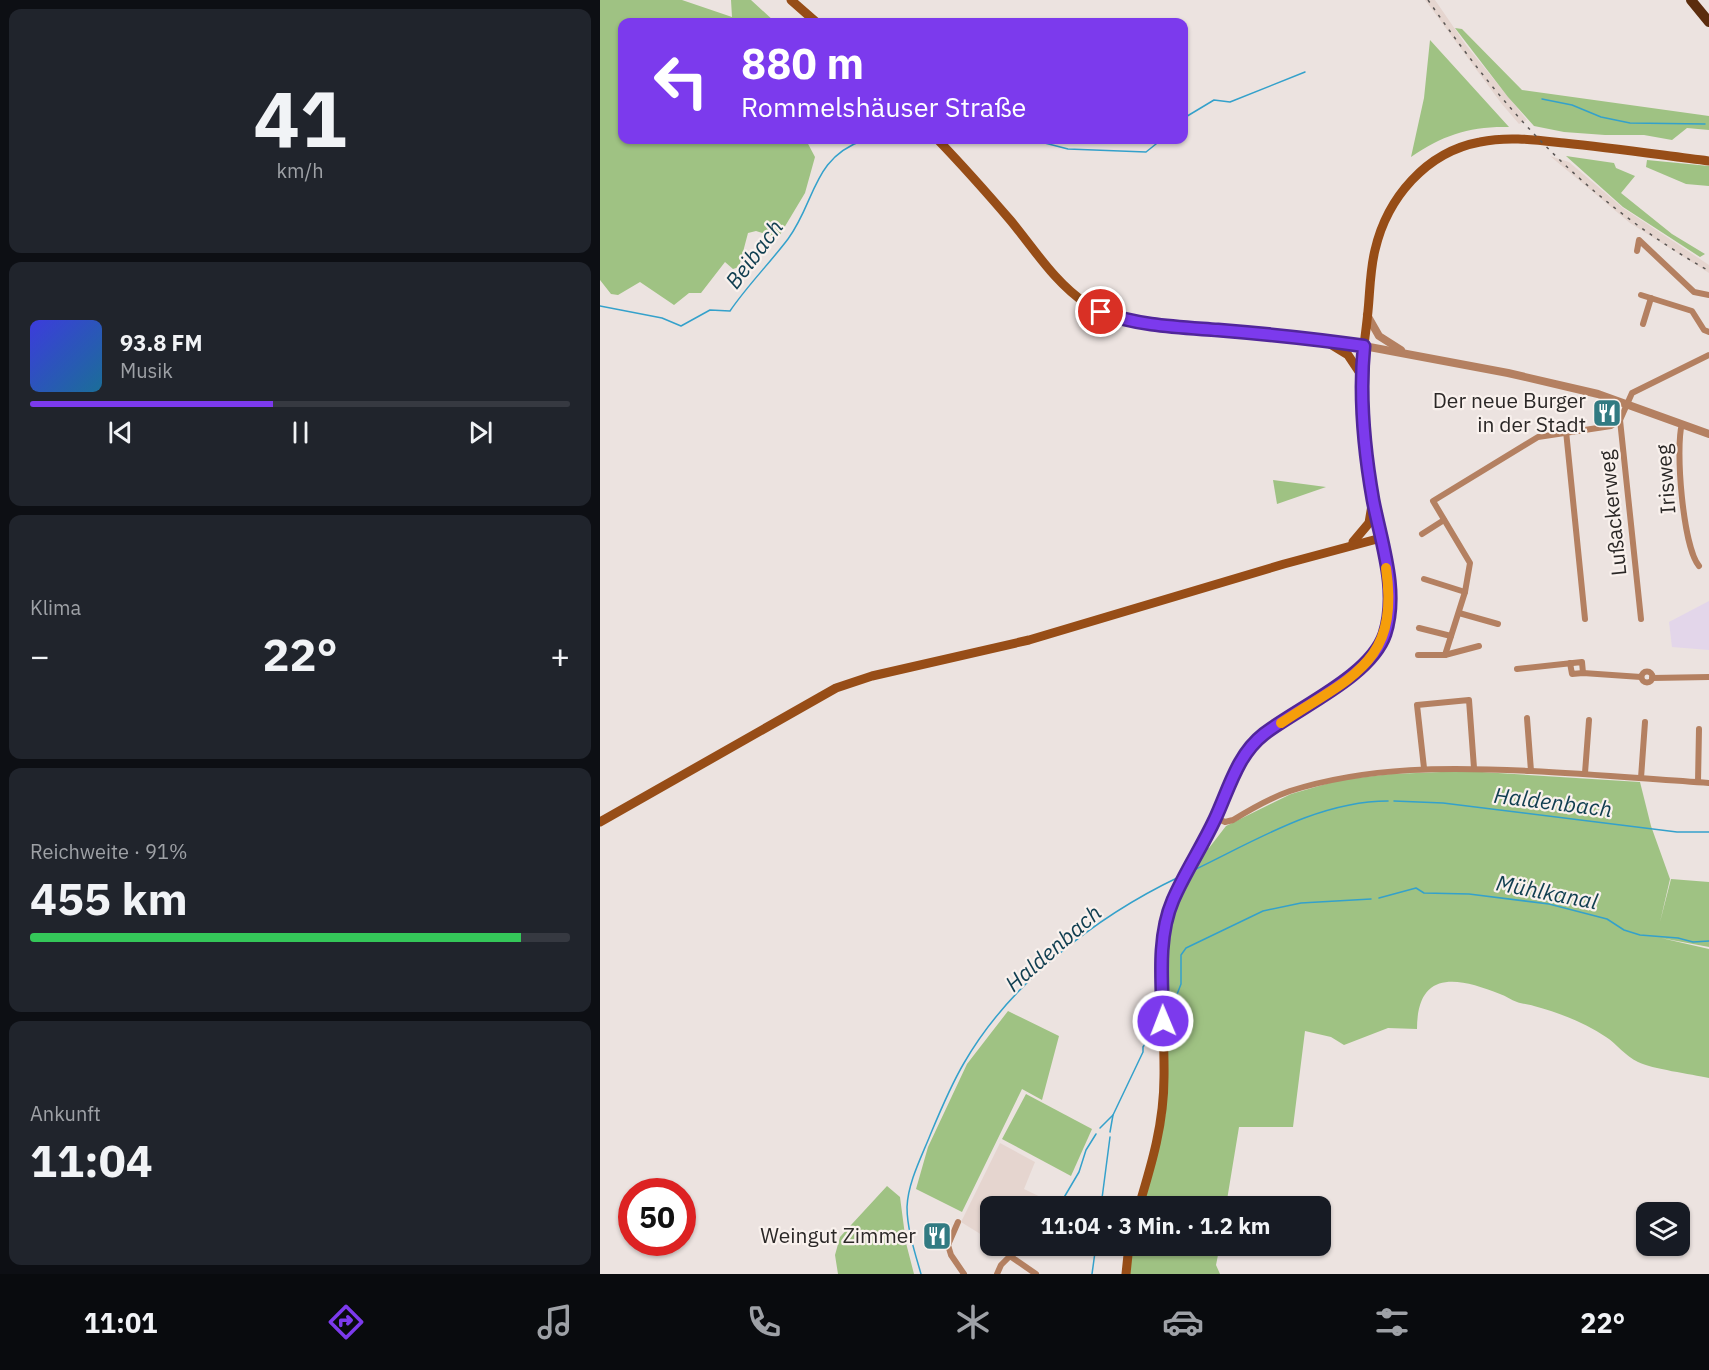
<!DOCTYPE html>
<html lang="de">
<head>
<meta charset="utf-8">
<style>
	:root { --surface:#171b24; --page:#20242c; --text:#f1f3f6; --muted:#9ea1a6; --line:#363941; --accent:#7c3aed }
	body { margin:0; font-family:"IBM Plex Sans",sans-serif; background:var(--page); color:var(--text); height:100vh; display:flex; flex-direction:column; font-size:22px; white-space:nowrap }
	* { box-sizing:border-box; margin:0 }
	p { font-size:20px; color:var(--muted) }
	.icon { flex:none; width:33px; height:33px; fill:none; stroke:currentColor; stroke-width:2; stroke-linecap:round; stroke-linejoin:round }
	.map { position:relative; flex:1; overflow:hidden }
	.panel { display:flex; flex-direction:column; gap:9px; padding:9px; background:#0d0f14; width:600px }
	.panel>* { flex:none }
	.banner { position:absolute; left:18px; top:18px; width:570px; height:126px; border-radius:12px; box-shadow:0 2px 4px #0004; background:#7c3aed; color:#fff; overflow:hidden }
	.buttons { position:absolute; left:1036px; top:1202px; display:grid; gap:12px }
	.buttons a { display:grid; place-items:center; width:54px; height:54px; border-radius:12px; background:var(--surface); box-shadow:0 2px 4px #0004; font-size:30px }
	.speed { position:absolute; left:18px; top:1178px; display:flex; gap:12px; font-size:30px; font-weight:700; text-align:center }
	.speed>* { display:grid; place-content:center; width:78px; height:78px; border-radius:50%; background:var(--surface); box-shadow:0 2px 4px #0004; line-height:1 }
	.speed .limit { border:9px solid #d22; background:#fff; color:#111 }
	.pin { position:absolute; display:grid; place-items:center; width:51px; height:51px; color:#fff; margin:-26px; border:3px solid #fff; border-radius:50%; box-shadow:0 2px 6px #0007 }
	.me { position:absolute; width:66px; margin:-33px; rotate:359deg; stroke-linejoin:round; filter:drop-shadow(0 0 4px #0008) }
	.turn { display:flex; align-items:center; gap:21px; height:126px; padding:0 24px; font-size:27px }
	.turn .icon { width:78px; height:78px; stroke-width:2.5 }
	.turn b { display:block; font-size:42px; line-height:51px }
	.big { font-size:45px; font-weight:800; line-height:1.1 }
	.panel .widget { flex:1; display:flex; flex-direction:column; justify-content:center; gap:9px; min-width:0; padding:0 21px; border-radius:12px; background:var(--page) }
	.panel .dial { align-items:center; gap:0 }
	.dial b { font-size:78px; line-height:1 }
	.song { display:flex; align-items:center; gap:18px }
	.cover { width:72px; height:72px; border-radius:9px; background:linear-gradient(135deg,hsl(240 70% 55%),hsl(200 70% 35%)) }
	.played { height:6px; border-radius:3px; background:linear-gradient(90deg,var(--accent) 45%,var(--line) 45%) }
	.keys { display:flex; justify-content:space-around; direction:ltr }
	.heat { display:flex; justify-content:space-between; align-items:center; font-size:33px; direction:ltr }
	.charge { height:9px; border-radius:4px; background:linear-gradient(90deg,#34c759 91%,var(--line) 0) }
	.trip { position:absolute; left:380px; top:1196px; width:351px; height:60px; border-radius:12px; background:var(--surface); box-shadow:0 2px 4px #0004; font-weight:800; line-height:60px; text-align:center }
	.tabs { display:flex; height:96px; justify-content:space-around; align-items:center; background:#090b0e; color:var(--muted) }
	.tabs .icon { width:42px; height:42px }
	.tabs .active { color:var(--accent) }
	.tabs b { font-size:27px; color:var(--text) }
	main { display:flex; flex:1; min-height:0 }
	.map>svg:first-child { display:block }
</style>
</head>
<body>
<main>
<section class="panel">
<div class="widget dial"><b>41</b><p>km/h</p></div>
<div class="widget">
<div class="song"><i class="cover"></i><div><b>93.8 FM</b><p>Musik</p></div></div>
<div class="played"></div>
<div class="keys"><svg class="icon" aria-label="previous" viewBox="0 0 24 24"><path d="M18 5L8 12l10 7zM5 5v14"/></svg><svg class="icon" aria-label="pause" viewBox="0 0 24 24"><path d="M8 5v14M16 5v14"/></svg><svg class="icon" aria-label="next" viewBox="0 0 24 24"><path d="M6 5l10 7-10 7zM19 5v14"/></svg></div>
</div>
<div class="widget"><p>Klima</p>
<div class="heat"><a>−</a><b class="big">22°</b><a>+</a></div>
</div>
<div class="widget"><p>Reichweite · 91%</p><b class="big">455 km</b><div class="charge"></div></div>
<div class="widget"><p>Ankunft</p><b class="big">11:04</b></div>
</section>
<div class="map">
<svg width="1109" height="1274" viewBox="0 0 1109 1274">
	<rect width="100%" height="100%" fill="#ece3e0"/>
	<g fill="#e5d5cf">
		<path d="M825,0H835L866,45L927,120L919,124L901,103Z"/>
		<path d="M950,156L969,162L1023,208L1109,265V273L1030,223Z"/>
		<path d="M400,1143L435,1162L424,1189L451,1202L449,1206H390V1240L361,1222Z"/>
	</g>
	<path fill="#e3d6ea" d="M1109,601V650L1072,647L1069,622Z"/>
	<g fill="#9fc283">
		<path d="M0,0H82L132,17L131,0H151L175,22H22V140H206L215,157L205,193L178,238L156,231L148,233L139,267L133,269L125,262L101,293H89L74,305L40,282L18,295L11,294L0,280Z"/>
		<path d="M855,28L862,29L922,90L1109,116V130L1087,128L1072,140L1044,135H1005L964,132L934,126L908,97Z"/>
		<path d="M830,40L909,127C870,126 843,135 811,157L824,98Z"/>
		<path d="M966,156L1014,163L1016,168L1035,176L1021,193L1072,234L1105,254L1100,257L1023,207Z"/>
		<path d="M1047,160L1109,166V186L1086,184L1046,167Z"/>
		<path d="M673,480L726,487L677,504Z"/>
		<path d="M866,771L1040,782L1051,826L1070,879L1060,922L1071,879L1109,882V947L1061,938L1109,949V1078C1091,1074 1052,1069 1038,1062C1025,1056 1017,1044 1006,1037C985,1023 958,1012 934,1006C929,1004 922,1004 917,1002C911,1000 906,996 900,994C858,977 817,969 817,1029L788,1028L744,1045L731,1037L705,1031L693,1127H639L626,1206H542L566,1112L564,961L574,903L601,850L609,848L626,826L691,794L740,780L791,774Z"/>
		<path d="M408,1011L459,1036L442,1100L422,1089L362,1212L316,1189L328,1147L367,1064Z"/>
		<path d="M426,1094L492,1129L471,1176L402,1139Z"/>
		<path d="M287,1186L300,1197L306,1243L314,1274H238L235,1255L240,1237Z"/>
		<path d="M532,1245H620L616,1265L620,1274H530Z"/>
	</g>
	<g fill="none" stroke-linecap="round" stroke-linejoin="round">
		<g stroke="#34a1cb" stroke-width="1.5">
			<path d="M942,99L972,105L1001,117L1030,123L1105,124"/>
			<path d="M584,118L614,100L630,102L705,72"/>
			<path d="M433,140L468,149L546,152L561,140"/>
			<path d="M0,306L62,318L81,326L110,310L130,311C147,286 169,264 188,239C216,201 212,158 264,140"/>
			<path d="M794,801L843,803L1077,832H1109"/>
			<path d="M592,871C653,842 718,801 788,801"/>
			<path d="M779,898L816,888L824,893L869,894L949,904L1007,919L1024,930L1040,935L1078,938L1093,942L1109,941"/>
			<path d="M569,1015L581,984V955L586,948L663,911L701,903L771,899"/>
			<path d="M500,1128L513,1115L543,1052V1047L556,1027"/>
			<path d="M510,1132L513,1115"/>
			<path d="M459,1206L479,1172L486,1150L496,1134"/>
			<path d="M501,1206L510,1137"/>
			<path d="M431,1252L436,1245"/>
			<path d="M321,1274C315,1253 307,1229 307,1207C308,1182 322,1156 331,1133C341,1109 351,1085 364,1063C410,983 497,916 579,877"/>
			<path d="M492,1274L496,1245"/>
		</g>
		<g stroke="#b48061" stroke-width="6">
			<path d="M1037,251L1039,240L1094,292L1109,295"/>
			<path d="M1041,295L1092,311L1104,330L1109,332"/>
			<path d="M1043,324L1051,298"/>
			<path d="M1082,424C1075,448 1083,547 1099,566"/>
			<path d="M966,431L985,619"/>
			<path d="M822,534L844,520"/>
			<path d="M824,579L865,592"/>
			<path d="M859,613L898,624"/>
			<path d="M1041,619L1020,420L1032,393L1109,355"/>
			<path d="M819,628L851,636"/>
			<path d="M818,655H845L879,646"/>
			<path d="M845,655L865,592L870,563L833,501L938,437L1011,426L1020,420"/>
			<path d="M970,663L972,674L983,673L1041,677"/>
			<path d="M917,669L982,662L983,673"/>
			<circle cx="1047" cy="677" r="5.5"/>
			<path d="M1052,678L1109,677"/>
			<path d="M927,718L931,771"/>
			<path d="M824,768L817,705L869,700L874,768"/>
			<path d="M985,773L989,720"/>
			<path d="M1041,778L1045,722"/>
			<path d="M1098,782L1099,729"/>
			<path d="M616,818L625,822L633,820C651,809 670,798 690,791C769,766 850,767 931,771C990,774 1049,779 1109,783"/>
			<path d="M358,1222L348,1245L351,1255L364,1274"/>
			<path d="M397,1274L401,1265L410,1256L436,1274"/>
		</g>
		<g stroke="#b48061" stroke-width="8">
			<path d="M767,315L779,336L801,350"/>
			<path d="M764,346L908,373L998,394L1109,434"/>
		</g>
		<g stroke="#974d17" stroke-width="9">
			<path d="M191,0L216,22"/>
			<path d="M338,140C363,166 387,193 411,221C434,249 456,284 487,304C528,330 578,327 624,331C671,335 718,339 764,346"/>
			<path d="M730,344L748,355L760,373"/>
			<path d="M753,542L769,523L772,505"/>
			<path d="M0,822L236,688L272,676L429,640L684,564L781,538"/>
			<path d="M539,1206C552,1163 564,1123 564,1077C565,1024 556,970 568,918C576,882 599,852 615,820C630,788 638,758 664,734C693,714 765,674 780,646C803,601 781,545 773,498C766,459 760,417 761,377C762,355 766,333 768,311C770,291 770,270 775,250C787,198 826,152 880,142C908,136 936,140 964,143C1013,148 1061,155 1109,161"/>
			<path d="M526,1274L529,1245"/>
		</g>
		<path stroke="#5b2d0e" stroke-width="10" d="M1091,0L1109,22"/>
		<path stroke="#5a5654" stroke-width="1.5" stroke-dasharray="3 6" stroke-linecap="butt" d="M828,0C907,115 986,201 1109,271"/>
	</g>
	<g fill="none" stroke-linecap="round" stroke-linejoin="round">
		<g stroke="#51269a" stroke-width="15">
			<path id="route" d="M501,312C539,326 578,327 618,330C667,334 716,339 764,346C759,397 764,449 773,500C781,542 799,591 785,634C771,676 699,707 664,734C637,755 629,789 615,819C602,847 585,872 573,900C557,937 562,982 563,1021"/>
		</g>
		<use href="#route" stroke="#7c3aed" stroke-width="10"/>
		<path stroke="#f59e0b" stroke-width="10" d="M681,723C751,676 800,664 786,568"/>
	</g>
	<defs>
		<g id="restaurant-square" transform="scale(1.5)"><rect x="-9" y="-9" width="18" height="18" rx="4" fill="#327b82" stroke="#f9f1ed"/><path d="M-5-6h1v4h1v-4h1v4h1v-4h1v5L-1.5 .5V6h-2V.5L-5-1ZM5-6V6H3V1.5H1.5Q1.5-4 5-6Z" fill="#fff"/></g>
	</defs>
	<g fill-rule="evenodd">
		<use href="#restaurant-square" x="1007" y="413"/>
		<use href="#restaurant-square" x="337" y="1236"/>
	</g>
	<g text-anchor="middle" stroke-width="4.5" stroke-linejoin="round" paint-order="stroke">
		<g font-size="21" fill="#2b2827" stroke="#f9f1ed" text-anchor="end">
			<text x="986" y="408">Der neue Burger<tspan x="986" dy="24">in der Stadt</tspan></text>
			<text x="316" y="1243">Weingut Zimmer</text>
		</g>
		<g font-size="21" fill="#2b2827" stroke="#f9f1ed">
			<text transform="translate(1066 479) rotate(-94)" y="7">Irisweg</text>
			<text transform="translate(1013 513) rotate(-96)" y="7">Lußackerweg</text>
		</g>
		<g font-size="22" font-style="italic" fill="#103e50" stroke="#f9f1ed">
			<text transform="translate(154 254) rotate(-53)" y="8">Beibach</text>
			<text transform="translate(953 802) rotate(7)" y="8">Haldenbach</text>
			<text transform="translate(947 892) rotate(11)" y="8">Mühlkanal</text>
			<text transform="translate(453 948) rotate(-41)" y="8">Haldenbach</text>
		</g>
	</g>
</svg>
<div class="buttons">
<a><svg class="icon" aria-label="layers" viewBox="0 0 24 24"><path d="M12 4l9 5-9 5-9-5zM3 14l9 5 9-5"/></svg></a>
</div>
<div class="speed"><div class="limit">50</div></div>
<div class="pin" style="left:501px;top:312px;background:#d93025"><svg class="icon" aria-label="arrive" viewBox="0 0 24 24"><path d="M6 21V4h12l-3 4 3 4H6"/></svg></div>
<svg class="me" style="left:563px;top:1021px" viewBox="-20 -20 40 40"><circle r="17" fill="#7c3aed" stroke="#fff" stroke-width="3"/><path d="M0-11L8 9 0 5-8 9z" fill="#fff"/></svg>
<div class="trip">11:04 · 3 Min. · 1.2 km</div>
<div class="banner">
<div class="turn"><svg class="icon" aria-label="left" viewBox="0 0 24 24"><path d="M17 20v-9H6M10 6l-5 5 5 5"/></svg><div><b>880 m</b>Rommelshäuser Straße</div></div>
</div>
</div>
</main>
<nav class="tabs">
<b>11:01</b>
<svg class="icon active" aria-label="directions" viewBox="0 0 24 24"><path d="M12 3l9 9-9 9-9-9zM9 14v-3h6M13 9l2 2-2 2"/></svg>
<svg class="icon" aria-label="music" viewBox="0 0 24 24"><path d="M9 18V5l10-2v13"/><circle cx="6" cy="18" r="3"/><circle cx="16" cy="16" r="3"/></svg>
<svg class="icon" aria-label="phone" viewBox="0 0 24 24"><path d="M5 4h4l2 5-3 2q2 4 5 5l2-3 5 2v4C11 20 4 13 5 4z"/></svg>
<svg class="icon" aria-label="climate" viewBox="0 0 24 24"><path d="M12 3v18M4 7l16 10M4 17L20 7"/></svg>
<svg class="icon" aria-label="car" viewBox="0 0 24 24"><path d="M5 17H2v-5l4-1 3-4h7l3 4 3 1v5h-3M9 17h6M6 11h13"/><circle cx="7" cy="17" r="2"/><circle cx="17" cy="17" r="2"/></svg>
<svg class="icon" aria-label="filters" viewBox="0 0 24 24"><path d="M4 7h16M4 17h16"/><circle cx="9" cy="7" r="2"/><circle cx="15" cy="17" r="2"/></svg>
<b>22°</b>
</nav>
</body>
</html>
